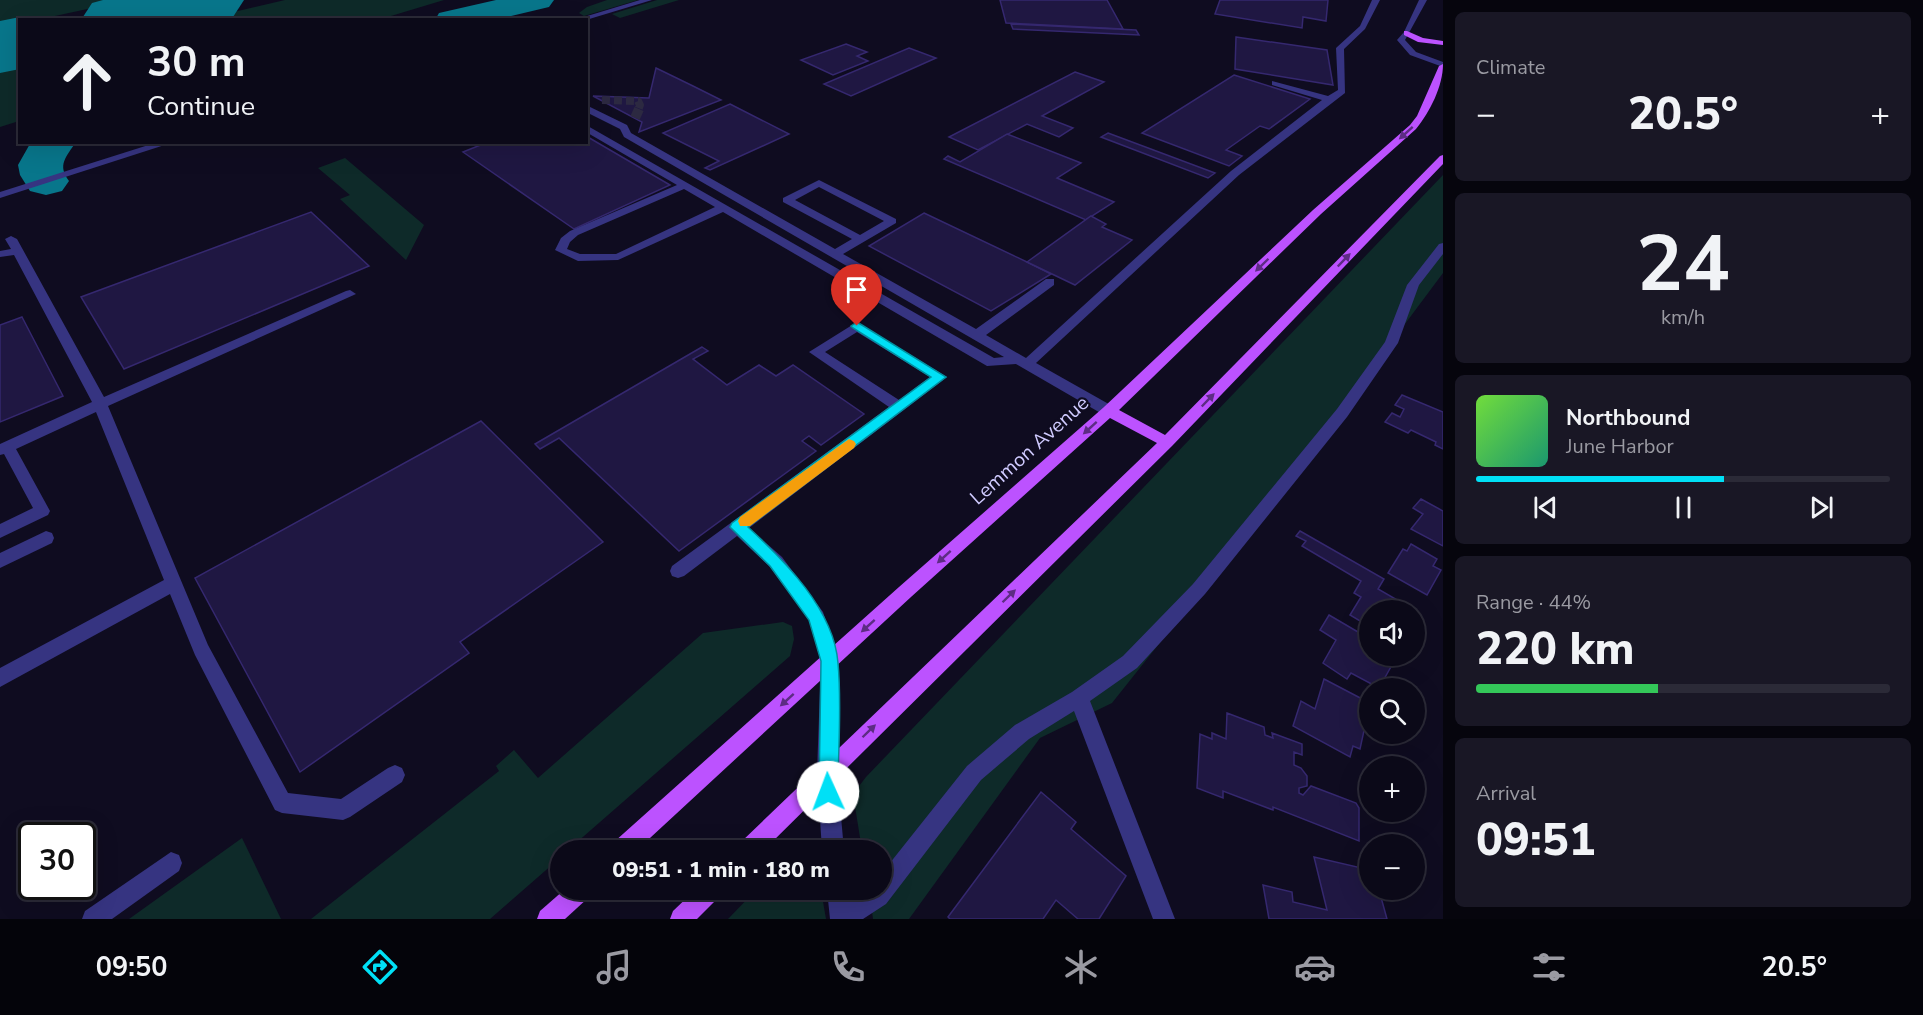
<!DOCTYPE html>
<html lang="en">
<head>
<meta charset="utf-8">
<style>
	:root { --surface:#0b0918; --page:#191725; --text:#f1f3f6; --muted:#9a9aa2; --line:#2b2a37; --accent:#00e0f6 }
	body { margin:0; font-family:"Nunito Sans",sans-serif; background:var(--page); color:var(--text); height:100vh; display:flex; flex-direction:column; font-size:22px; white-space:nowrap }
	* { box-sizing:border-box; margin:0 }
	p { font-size:20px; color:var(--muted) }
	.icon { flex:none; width:33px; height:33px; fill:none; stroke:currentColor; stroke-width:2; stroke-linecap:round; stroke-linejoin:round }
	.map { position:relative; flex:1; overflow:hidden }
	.sheet { display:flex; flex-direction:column; gap:12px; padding:12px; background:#06050d; width:480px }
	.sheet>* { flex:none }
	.banner { position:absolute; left:18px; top:18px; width:570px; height:126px; border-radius:0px; box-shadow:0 6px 24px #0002,0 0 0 2px var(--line); background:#0b0918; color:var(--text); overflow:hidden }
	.buttons { position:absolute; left:1359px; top:600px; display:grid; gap:12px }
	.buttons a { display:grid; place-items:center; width:66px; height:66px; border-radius:50%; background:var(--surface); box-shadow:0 6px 24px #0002,0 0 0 2px var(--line); font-size:30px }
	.speed { position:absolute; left:18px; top:822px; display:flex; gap:12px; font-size:30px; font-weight:700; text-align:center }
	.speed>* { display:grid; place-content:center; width:78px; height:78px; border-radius:50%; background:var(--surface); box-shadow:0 6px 24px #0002,0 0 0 2px var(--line); line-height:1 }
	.speed .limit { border:3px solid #111; border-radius:9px; background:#fff; color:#111 }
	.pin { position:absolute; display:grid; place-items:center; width:51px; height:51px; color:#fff; margin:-62px -26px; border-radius:50% 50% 50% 0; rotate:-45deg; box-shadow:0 0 6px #0007 }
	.pin .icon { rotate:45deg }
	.me { position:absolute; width:66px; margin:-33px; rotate:358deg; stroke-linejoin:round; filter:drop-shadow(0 0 4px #0008) }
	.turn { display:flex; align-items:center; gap:21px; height:126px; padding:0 30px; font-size:27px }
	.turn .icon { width:78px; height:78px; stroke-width:2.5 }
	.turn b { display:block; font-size:42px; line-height:51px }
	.big { font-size:45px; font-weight:800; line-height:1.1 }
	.sheet .card { flex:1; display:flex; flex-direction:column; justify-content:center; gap:9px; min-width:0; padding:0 21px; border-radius:9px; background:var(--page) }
	.sheet .dial { align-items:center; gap:0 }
	.dial b { font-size:78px; line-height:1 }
	.song { display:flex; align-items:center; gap:18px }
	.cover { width:72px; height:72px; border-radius:9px; background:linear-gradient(135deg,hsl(100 70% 55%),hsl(160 70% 35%)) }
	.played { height:6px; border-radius:3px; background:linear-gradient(90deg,var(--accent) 60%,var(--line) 60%) }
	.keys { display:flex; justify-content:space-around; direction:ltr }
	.heat { display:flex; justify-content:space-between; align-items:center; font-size:33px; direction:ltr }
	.charge { height:9px; border-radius:4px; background:linear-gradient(90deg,#34c759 44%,var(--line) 0) }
	.trip { position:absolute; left:550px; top:840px; width:342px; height:60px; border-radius:30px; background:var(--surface); box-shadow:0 6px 24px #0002,0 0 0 2px var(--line); font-weight:800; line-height:60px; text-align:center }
	.tab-bar { display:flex; height:96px; justify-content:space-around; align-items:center; background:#04040a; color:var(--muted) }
	.tab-bar .icon { width:42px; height:42px }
	.tab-bar .current { color:var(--accent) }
	.tab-bar b { font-size:27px; color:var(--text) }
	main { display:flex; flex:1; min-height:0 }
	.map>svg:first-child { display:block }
</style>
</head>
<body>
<main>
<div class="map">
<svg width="1443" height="919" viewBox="0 0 1443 919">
	<rect width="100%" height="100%" fill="#0f0c20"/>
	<g fill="#0e2a29">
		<path d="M0,0H129L41,19L20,20L19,24L0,29Z"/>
		<path d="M285,0H444L381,19H204Z"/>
		<path d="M607,0H638L584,16L579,13L587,7Z"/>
		<path d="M657,0H679L620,18L612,14Z"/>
		<path d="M19,64V121L0,127V69Z"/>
		<path d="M345,158L424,225L406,260L340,199L350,195L318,168Z"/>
		<path d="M1443,175V273L1279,493L1112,703L1040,738L909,919H873L869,890H882V850H862L853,794L866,777Z"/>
		<path d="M783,622L792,626L794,639L790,656L568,850H561V857L490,919H311L499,771L496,766L514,750L538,778L703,633Z"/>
		<path d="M242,838L281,919H129Z"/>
		<path d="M756,890H821L826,919H728Z"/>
	</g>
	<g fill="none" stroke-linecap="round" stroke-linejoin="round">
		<g fill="#08768b" fill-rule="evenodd">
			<path d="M496,0H554L549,7L495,20H435L439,13Z"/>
			<path d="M31,142H76C66,157 57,165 69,181L62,191L46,195L30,191L20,175L18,165Z"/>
		</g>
		<g fill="#08768b" fill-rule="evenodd">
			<path d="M103,0H244L233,17L221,20H81L92,3Z"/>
			<path d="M20,17L29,20H20V69L0,73V21Z"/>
		</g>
	</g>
	<g fill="#1f1742" stroke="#35286f" stroke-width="1.5">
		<path d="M1000,0H1107L1123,29L1006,23Z"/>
		<path d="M1220,0H1328L1326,21L1303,17L1302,28L1215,14Z"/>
		<path d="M1011,24L1136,30L1139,35L1013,29Z"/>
		<path d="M1236,37L1327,50L1333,85L1235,69Z"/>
		<path d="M846,44L867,52L857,56L868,61L833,75L801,60Z"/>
		<path d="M909,48L936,58L851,96L824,84Z"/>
		<path d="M656,68L693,86L721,100L639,132L642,122L593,96L649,98Z"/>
		<path d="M1075,72L1104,82L1042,116L1073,128L1059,137L1027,124L978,150L949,137Z"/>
		<path d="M1234,75L1310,99L1269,129L1260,126L1226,150L1242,156L1229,166L1142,133Z"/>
		<path d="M730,104L789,134L710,170L705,168L719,161L663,133Z"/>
		<path d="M1108,133L1215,173L1208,178L1101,137Z"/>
		<path d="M1007,134L1081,163L1057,178L1114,202L1086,220L944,159L948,156L960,162Z"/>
		<path d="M586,136L670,185L574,229L463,152L488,142H586Z"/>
		<path d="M311,212L369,266L124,369L81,297Z"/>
		<path d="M924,213L1027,262L1051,274L991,311L869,246Z"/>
		<path d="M1091,216L1106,224L1102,227L1132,240L1075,285L1027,262Z"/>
		<path d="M22,317L63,396L0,422V325Z"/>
		<path d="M702,347L708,351L693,359L727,385L759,365L776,376L793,365L864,414L821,445L809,436L802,441L816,451L679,551L559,438L540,449L535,444Z"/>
		<path d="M1402,395L1443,412V449L1435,445L1436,442L1411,430L1408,433L1385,422L1392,413L1400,417L1404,409L1395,405Z"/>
		<path d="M481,421L603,542L460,642L469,653L300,772L195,578Z"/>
		<path d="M1421,499L1443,511V546L1411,529L1423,514L1413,508Z"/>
		<path d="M1300,531L1384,579L1378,589L1418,612L1414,618V610H1370V627L1350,615L1361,597L1354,593L1361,581L1302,546L1306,541L1296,536Z"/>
		<path d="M1411,544L1437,559L1433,566L1441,570L1427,595L1388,573L1403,549L1407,551Z"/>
		<path d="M1329,615L1370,639V656H1397L1379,688L1351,673L1347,679L1323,663L1336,640L1320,630Z"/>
		<path d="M1324,679L1366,701L1363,715L1367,717L1360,749L1353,746L1350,757L1293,726L1301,701L1315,709Z"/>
		<path d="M1227,713L1264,727L1265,735L1273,738L1272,733L1302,744V755L1294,752V765L1301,768L1307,776V786L1299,788V793L1303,795L1311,786L1356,803L1359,808V841L1273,807V810L1223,791V798L1197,788L1200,734L1212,739V733L1226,739Z"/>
		<path d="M1041,792L1076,822L1071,829L1126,876L1099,919H1078L1056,900L1043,919H950L948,917Z"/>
		<path d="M1314,857L1366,869L1370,890H1379L1387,919H1269L1263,885L1292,892L1293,902L1327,910Z"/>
	</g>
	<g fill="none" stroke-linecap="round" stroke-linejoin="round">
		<path stroke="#2c2941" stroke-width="8" stroke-dasharray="8 4" stroke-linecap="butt" d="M602,100L638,101L640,105L638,110"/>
		<path stroke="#2c2941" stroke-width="10" stroke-dasharray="10 5" stroke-linecap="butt" d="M635,118L639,109"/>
		<g fill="#363481" fill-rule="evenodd">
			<path d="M640,0H652L586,20H574Z"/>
			<path d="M1372,0H1380L1365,29L1344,49L1345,93L1239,175L1036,363L1114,407L1116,411L1114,415H1104L1016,364L987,366L723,212L618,260L578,261L555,250L561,238L570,231L677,185L586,132V125L994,358L1004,357L624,137L620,129L586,112V105L627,125L631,133L835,249L852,239L783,202V198L819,180L896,219V223L843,254L976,329L1046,279H1054V285L986,335L1026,358L1231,171L1322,100L1272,85V81L1328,96L1338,90L1336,48L1360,26ZM819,187L884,221L860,235L795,200ZM684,189L715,207L616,254H580L567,249L570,242L578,235Z"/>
			<path d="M1419,0H1427L1405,40L1416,52L1443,62V67L1410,55L1397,40L1404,32Z"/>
			<path d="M158,142H174L0,198V192Z"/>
			<path d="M11,236L17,239L104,397L346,291L350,290L356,294L108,406L208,645L288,793L341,799L388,768L395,765L402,768L405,775L402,782L350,817L343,820L282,813L275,810L195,655L170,594L0,687V668L164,580L96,412L16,449L50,511L48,515L0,538V524L33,508L4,454L0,455V444L92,402L14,255L0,257V251L11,249L5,239Z"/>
			<path d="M1443,243V254L1419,285L1398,343L1347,417L1205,594L1137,668L1090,701L1175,919H1153L1074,711L1029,739L981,780L886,904L863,919H830L827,890H849L850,901L868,890H882V873L967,766L1015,725L1072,692L1123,656L1193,584L1337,409L1385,342L1407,285L1439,244Z"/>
			<path d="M857,322L947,377L749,528L782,557L823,612L839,661L837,772L844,850H822L817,772L821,661L809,620L770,567L737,536L684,576L678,578L672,576L670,571L672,566L889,407L809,352ZM857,332L930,377L899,400L825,352Z"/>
			<path d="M46,531L52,533L54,538L52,543L0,568V553Z"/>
			<path d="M171,852L179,855L182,863L179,871L112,919H82L85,911Z"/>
		</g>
		<g fill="#bc52ff" fill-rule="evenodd">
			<path d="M1407,31L1423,38L1443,41V45L1418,42L1404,35V31Z"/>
			<path d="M1443,64C1443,86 1430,112 1416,129L1321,214L1119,410L1165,435L1440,156L1443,155V164L1172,446L764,850H738L741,842L1157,443L1110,418L911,597L637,850H611L614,842L899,587L1104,407L1313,210L1410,125L1417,116L1439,66Z"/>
			<path d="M564,890H591L588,898L565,919H537L540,911Z"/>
			<path d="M695,890H721L718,898L697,919H670L673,911Z"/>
		</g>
	</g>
	<defs><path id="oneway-solid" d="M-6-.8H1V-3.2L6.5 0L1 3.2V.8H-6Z" transform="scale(1.5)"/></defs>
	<g fill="#5d2c84">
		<use href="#oneway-solid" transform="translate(1406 133) rotate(138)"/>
		<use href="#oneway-solid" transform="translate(1344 260) rotate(-46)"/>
		<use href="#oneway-solid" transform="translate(1262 265) rotate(136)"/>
		<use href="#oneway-solid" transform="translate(1208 400) rotate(-46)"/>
		<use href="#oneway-solid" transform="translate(1090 428) rotate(138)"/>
		<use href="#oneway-solid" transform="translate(944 557) rotate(138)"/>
		<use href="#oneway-solid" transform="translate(1009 596) rotate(-44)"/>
		<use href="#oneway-solid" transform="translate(868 626) rotate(138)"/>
		<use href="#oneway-solid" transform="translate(787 700) rotate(138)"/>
		<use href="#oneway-solid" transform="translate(869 731) rotate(-44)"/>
	</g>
	<path fill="#00e0f6" stroke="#0092a0" stroke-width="1.5" d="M857,322L946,377L748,527C785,561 834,610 838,663C842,705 838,750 838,792L835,799L828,802L821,799L819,792L821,661L809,620L770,566L730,527L732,523L931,377L853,328L851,326Z"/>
	<path fill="#f59e0b" d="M849,439L854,441L856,444L854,448L750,526H740L738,521L740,517Z"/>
	<g text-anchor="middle" stroke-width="4.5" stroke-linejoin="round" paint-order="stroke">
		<g font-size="20" fill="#d0cbff" stroke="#0f0c20">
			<text transform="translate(1029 450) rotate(-42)" y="7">Lemmon Avenue</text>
		</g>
	</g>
</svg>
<div class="buttons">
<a><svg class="icon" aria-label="sound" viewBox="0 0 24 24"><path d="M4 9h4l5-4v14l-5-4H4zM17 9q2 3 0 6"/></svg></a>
<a><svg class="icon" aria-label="search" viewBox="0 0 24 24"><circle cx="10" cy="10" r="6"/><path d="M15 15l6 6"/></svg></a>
<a>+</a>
<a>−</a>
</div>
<div class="speed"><div class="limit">30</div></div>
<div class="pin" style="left:857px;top:326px;background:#d93025"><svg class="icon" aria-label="arrive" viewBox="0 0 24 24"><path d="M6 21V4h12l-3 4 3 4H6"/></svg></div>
<svg class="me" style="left:828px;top:792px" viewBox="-20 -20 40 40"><circle r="19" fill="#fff"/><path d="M0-13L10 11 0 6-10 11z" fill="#00e0f6"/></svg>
<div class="trip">09:51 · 1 min · 180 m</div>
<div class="banner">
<div class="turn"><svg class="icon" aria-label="ahead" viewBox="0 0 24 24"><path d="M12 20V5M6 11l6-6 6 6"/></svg><div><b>30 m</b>Continue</div></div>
</div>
</div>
<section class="sheet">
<div class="card"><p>Climate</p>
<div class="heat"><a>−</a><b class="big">20.5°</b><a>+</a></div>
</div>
<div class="card dial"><b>24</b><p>km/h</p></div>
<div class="card">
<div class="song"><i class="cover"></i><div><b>Northbound</b><p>June Harbor</p></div></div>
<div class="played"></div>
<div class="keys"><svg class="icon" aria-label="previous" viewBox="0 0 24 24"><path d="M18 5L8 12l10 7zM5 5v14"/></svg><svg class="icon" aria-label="pause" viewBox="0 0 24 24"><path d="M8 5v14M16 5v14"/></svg><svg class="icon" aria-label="next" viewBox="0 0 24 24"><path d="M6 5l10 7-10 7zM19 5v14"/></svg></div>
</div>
<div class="card"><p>Range · 44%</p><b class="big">220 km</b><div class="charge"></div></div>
<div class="card"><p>Arrival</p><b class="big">09:51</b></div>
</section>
</main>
<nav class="tab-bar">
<b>09:50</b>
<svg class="icon current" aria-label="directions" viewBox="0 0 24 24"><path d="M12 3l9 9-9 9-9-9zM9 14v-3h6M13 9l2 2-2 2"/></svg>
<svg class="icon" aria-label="music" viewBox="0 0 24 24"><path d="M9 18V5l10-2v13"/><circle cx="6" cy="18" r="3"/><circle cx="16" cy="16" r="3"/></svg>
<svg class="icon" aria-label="phone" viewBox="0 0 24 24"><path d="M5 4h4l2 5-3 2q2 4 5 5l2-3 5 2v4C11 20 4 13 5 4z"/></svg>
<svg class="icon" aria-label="climate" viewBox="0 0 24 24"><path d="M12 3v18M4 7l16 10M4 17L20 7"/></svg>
<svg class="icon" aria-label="car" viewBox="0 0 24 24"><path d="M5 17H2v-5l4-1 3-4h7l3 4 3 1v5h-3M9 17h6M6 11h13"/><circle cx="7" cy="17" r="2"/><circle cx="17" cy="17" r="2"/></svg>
<svg class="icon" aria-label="filters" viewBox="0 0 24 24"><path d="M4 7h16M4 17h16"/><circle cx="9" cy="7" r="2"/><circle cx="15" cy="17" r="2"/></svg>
<b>20.5°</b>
</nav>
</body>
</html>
